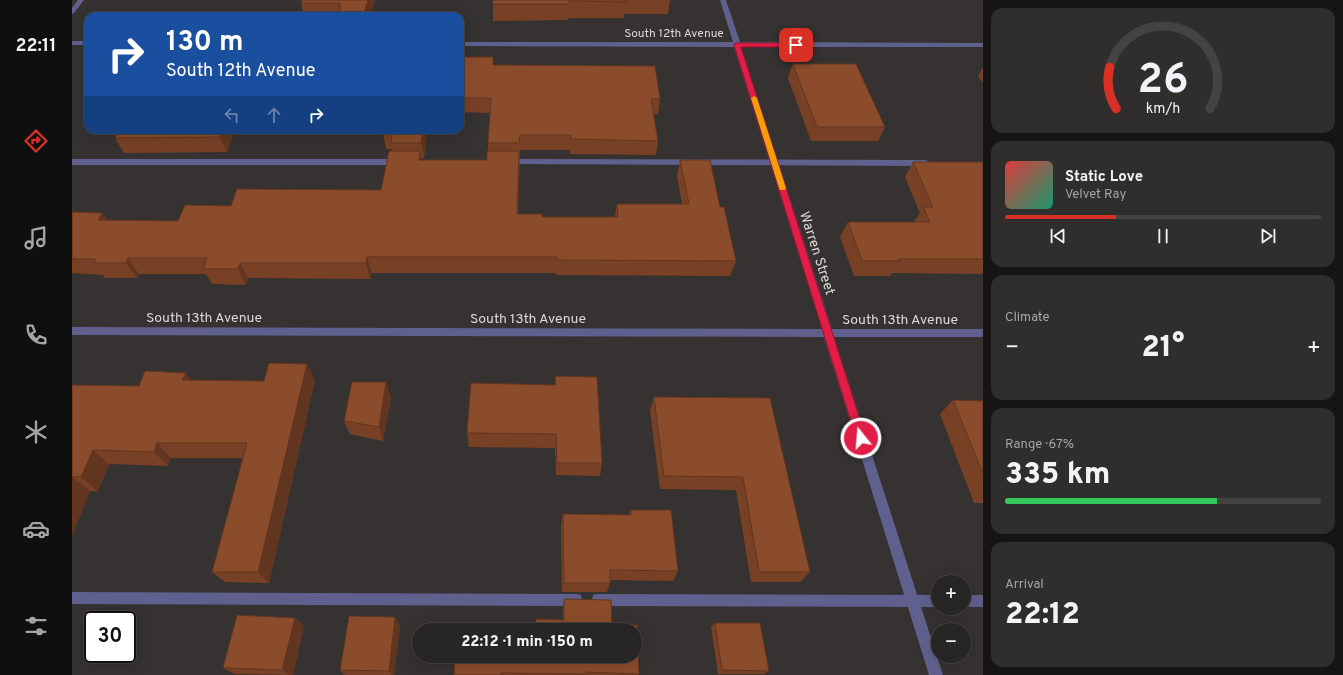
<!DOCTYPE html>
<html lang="en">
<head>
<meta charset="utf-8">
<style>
	:root { --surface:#282625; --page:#302e2d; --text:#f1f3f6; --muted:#a5a5a7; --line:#444342; --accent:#d93025 }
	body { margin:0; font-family:Overpass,sans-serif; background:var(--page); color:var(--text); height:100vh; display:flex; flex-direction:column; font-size:15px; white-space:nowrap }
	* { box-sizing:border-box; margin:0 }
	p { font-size:13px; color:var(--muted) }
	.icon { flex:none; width:22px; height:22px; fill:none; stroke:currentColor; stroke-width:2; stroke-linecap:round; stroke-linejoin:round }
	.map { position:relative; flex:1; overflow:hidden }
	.sheet { display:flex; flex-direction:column; gap:8px; padding:8px; background:#161514; width:360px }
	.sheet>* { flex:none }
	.hud { position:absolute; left:12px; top:12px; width:380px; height:122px; border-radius:12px; box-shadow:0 4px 16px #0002,0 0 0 1px var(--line); background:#1a4fa0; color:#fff; overflow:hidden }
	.tools { position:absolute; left:859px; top:575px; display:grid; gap:8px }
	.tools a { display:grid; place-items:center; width:40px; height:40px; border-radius:50%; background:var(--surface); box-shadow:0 4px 16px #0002,0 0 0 1px var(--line); font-size:20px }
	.speed { position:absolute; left:12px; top:611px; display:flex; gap:8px; font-size:20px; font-weight:700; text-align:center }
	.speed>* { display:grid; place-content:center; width:52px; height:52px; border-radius:50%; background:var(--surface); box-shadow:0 4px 16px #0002,0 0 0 1px var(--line); line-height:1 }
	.speed .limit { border:2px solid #111; border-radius:6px; background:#fff; color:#111 }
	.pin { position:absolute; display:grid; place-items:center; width:34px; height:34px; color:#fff; margin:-17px; border-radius:8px; box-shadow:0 2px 6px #0006 }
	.me { position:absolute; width:44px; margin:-22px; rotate:343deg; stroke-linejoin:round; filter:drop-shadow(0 0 3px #0008) }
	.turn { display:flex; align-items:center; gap:14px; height:84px; padding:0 16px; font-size:18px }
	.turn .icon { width:52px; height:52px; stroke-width:2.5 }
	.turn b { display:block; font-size:28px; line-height:34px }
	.lanes { display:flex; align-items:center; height:38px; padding:0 16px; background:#0003; justify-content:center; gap:20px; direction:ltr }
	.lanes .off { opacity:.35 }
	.big { font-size:30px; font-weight:800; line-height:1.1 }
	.sheet .widget { flex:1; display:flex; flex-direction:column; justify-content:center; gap:6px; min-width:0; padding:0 14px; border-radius:12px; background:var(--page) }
	.sheet .dial { align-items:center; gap:0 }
	.dial svg { height:104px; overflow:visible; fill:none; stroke:var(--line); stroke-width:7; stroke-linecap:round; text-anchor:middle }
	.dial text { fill:var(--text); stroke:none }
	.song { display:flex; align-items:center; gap:12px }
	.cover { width:48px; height:48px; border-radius:6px; background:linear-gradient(135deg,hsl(0 70% 55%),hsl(160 70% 35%)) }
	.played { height:4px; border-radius:2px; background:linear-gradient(90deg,var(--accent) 35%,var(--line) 35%) }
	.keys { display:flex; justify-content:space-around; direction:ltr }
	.heat { display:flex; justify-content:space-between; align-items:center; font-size:22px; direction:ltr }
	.charge { height:6px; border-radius:3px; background:linear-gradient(90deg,#34c759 67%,var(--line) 0) }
	.trip { position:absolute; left:340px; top:623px; width:230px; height:40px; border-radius:20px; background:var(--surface); box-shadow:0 4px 16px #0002,0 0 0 1px var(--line); font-weight:800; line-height:40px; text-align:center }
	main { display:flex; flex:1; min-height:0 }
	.menu { display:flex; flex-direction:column; width:72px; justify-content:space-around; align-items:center; background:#100f0f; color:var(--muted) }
	.menu .icon { width:28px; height:28px }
	.menu .on { color:var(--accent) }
	.menu b { font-size:18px; color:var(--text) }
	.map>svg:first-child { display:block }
</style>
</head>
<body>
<main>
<nav class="menu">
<b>22:11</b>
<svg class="icon on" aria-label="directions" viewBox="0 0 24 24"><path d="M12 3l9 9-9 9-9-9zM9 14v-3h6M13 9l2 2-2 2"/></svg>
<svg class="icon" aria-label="music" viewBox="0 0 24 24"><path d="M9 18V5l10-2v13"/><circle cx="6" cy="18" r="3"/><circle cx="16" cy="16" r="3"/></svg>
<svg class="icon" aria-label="phone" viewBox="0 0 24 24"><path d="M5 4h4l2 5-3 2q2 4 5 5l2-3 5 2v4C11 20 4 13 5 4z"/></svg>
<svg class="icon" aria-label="climate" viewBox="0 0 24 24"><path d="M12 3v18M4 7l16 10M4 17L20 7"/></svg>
<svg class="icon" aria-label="car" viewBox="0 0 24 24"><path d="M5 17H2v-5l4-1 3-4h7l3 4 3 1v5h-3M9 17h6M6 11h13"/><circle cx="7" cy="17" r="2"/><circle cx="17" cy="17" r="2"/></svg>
<svg class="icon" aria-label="filters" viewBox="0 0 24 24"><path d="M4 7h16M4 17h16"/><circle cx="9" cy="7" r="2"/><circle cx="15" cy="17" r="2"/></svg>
</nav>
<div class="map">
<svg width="911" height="675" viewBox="0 0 911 675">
	<rect width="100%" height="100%" fill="#353231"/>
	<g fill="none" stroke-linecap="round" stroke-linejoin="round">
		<g fill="#5f608d" fill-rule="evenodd">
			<path d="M0,159H328L332,162L328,165H0Z"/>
			<path d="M434,159L854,160L858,163L854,166L431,164L430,162Z"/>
			<path d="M0,592L504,594L509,595L510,600L509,605L504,606L0,604Z"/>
			<path d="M526,594L866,595V607L526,606L521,605L520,600L521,595Z"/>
			<rect x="892" y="595" width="19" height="12"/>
		</g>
		<g fill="#5f608d" fill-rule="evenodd">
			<path d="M648,0H654L668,42L911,43V47H669L760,329H911V337H762L871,675H857L752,337L0,335V327L750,329L662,47L388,46V42H661Z"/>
			<rect x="0" y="41" width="16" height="4"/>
		</g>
		<path fill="#5f608d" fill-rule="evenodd" d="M6,0H12L2,13L0,14V8Z"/>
	</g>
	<g fill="#784126">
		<path d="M230,0H303L298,16H232L229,3Z"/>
		<path d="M421,0H598L596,14H552V18H497L496,20L421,21Z"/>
		<path d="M421,57V65L588,99L586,114H582L586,141L584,155L498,154V150H448L446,214L470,217H543L545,204H610L605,176L608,160L648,207L664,261L658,276L484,275V273H300L298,279L176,278L174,285L140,284L134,274H67L65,278H33L31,275L0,273V212L30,213L35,220L106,221L159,206L309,190L320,151V149H314L311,134L312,130H355L352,158H349V160H415L416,151V143L418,113L388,112V65H390Z"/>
		<path d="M721,64L813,127L806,141H739L716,78Z"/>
		<path d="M911,67V83L906,76Z"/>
		<path d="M48,130H163L155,152L52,153L43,138Z"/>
		<path d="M237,130H266L265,131H237Z"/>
		<path d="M841,162H911V274L820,273L818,276H782L768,237L776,222H842L848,213L833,177Z"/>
		<path d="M483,376L530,463L528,476L484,475L483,448L397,447L395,433L483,385Z"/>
		<path d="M119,380L192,381L243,380L197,583L153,582L140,572L171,458H99L96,466L37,464L26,491H18L0,535V385L67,386Z"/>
		<path d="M319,397L311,441L278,434L272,421Z"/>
		<path d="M582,397L698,398L738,572L728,582H679L664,490L588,489L578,411Z"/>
		<path d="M881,400L911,401V503H902L868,414Z"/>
		<path d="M559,510L606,571L601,581L538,580V583L535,592H490L489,526L491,514L557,515Z"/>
		<path d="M492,599L540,624L567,674V675H382L464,624L491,620V607Z"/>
		<path d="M223,618L232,626L221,675L163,674L151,668Z"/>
		<path d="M643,623L697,671L692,674H646L639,627Z"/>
		<path d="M328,625L322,675H273L268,670Z"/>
	</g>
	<g fill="#61351f">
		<path d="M296,0H303L298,16H291Z"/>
		<path d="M151,130H163L155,152L148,137Z"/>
		<path d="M351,130H355L352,158L349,143Z"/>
		<path d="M348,151L350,167L347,160Z"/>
		<path d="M447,151V167L445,230V214Z"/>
		<path d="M30,213L41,229L26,220Z"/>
		<path d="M295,257L300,273L298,279L294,263Z"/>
		<path d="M56,258L67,274L65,278L54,263Z"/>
		<path d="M168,263L176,278L174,285L166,269Z"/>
		<path d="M235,364L243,380L197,583L186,572Z"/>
		<path d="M114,373L125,389L110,380Z"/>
		<path d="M314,382L319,397L311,441L307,427Z"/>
		<path d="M85,443L99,458L96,466L82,452Z"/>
		<path d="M21,450L37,464L26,491L9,477Z"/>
		<path d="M0,477L18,491L0,535Z"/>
		<path d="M323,617L328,625L322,675H320L317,671Z"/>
		<path d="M223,618L232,626L221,675H218L210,670Z"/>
	</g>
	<g fill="#8b4c2c" stroke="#61351f">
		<path d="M230,0H296L291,16H265L269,6H267L268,3H229Z"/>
		<path d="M421,0H553L554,2L497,1V4H421Z"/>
		<path d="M391,57H421V65L583,66L588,99H579L586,141L499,139V135H448L447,143H416L419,98H388V65H390Z"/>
		<path d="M721,64H784L813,127H745Z"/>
		<path d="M48,130H151L148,137L43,138Z"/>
		<path d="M312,130H351L349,143H319L320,134H311Z"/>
		<path d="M317,151H348L347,160H415V151H447L445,214H470V217H546L545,204H617L608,160H638L648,207H652L664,261L485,260V257H295L294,263H168L166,269H131L135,258H56L54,263H22L23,259H0V212L30,213L26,220L106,221L113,205L159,206L165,189L309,190Z"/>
		<path d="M841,162H911V259H826L827,261H790L776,222H858L851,207H861Z"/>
		<path d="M197,363L235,364L186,572H140L175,443H85L82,452L21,450L9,477H0V478V385L67,386L73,371L114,373L110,380L192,381Z"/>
		<path d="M483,376L525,377L530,463H485L484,434L395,433L399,383L484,385Z"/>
		<path d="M280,382H314L307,427L272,421Z"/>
		<path d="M582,397L698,398L738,572H687L671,477L592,476Z"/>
		<path d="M881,400L911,401V474Z"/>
		<path d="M559,510H599L606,571L538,570V583H492L491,514L559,515Z"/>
		<path d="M492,599L539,600L540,624L565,625L567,674L514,672V674L429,673V675H382L383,656H563V630H385L386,623L464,624V619L492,620Z"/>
		<path d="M165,615L223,618L210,670L151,668Z"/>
		<path d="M277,616L323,617L317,671L268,670Z"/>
		<path d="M643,623H688L697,671L650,670Z"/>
	</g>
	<path fill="#e11d48" stroke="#92132f" d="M663,43H724L728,45L724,47H669L794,438L793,441L789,442L786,441L784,438L662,45Z"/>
	<path fill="#f59e0b" d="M682,96L685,98L714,188L713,190H708L707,188L679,98Z"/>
	<g text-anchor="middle" stroke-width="4" stroke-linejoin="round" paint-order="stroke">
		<g font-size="12" fill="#dbd9d8" stroke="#353231">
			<text x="602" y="37">South 12th Avenue</text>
		</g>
		<g font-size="14" fill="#dbd9d8" stroke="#353231">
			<text transform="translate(746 253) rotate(72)" y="5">Warren Street</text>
			<text x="132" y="322">South 13th Avenue</text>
			<text x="456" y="323">South 13th Avenue</text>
			<text x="828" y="324">South 13th Avenue</text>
		</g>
	</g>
</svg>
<div class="tools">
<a>+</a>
<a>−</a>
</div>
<div class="speed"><div class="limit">30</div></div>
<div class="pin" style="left:724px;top:45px;background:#d93025"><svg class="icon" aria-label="arrive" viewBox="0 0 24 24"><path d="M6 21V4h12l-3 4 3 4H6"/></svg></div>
<svg class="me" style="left:789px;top:438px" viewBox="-20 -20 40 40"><circle r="17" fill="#e11d48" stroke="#fff" stroke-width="3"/><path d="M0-11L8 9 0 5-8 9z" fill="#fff"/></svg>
<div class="trip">22:12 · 1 min · 150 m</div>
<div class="hud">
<div class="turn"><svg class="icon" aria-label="right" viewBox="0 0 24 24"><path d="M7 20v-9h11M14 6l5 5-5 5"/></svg><div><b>130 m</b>South 12th Avenue</div></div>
<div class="lanes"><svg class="icon off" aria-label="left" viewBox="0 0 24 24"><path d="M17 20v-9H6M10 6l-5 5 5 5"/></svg><svg class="icon off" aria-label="ahead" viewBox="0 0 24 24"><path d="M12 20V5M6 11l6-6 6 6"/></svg><svg class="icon" aria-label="right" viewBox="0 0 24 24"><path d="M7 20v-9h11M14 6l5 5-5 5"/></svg></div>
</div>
</div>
<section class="sheet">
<div class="widget dial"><svg viewBox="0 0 100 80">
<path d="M14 69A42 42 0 1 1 86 69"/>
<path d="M14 69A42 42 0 0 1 9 37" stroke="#d93025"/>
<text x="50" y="56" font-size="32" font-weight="700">26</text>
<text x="50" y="72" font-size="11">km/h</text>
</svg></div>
<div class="widget">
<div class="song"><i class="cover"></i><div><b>Static Love</b><p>Velvet Ray</p></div></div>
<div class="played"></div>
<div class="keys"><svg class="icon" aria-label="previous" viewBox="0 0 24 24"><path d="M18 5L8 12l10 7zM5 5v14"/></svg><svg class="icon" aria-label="pause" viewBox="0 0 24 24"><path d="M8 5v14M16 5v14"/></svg><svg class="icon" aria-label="next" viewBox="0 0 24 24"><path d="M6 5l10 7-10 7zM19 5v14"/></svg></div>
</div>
<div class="widget"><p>Climate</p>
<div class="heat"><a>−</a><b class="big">21°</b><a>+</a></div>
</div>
<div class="widget"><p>Range · 67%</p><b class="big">335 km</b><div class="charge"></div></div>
<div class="widget"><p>Arrival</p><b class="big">22:12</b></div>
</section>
</main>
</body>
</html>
